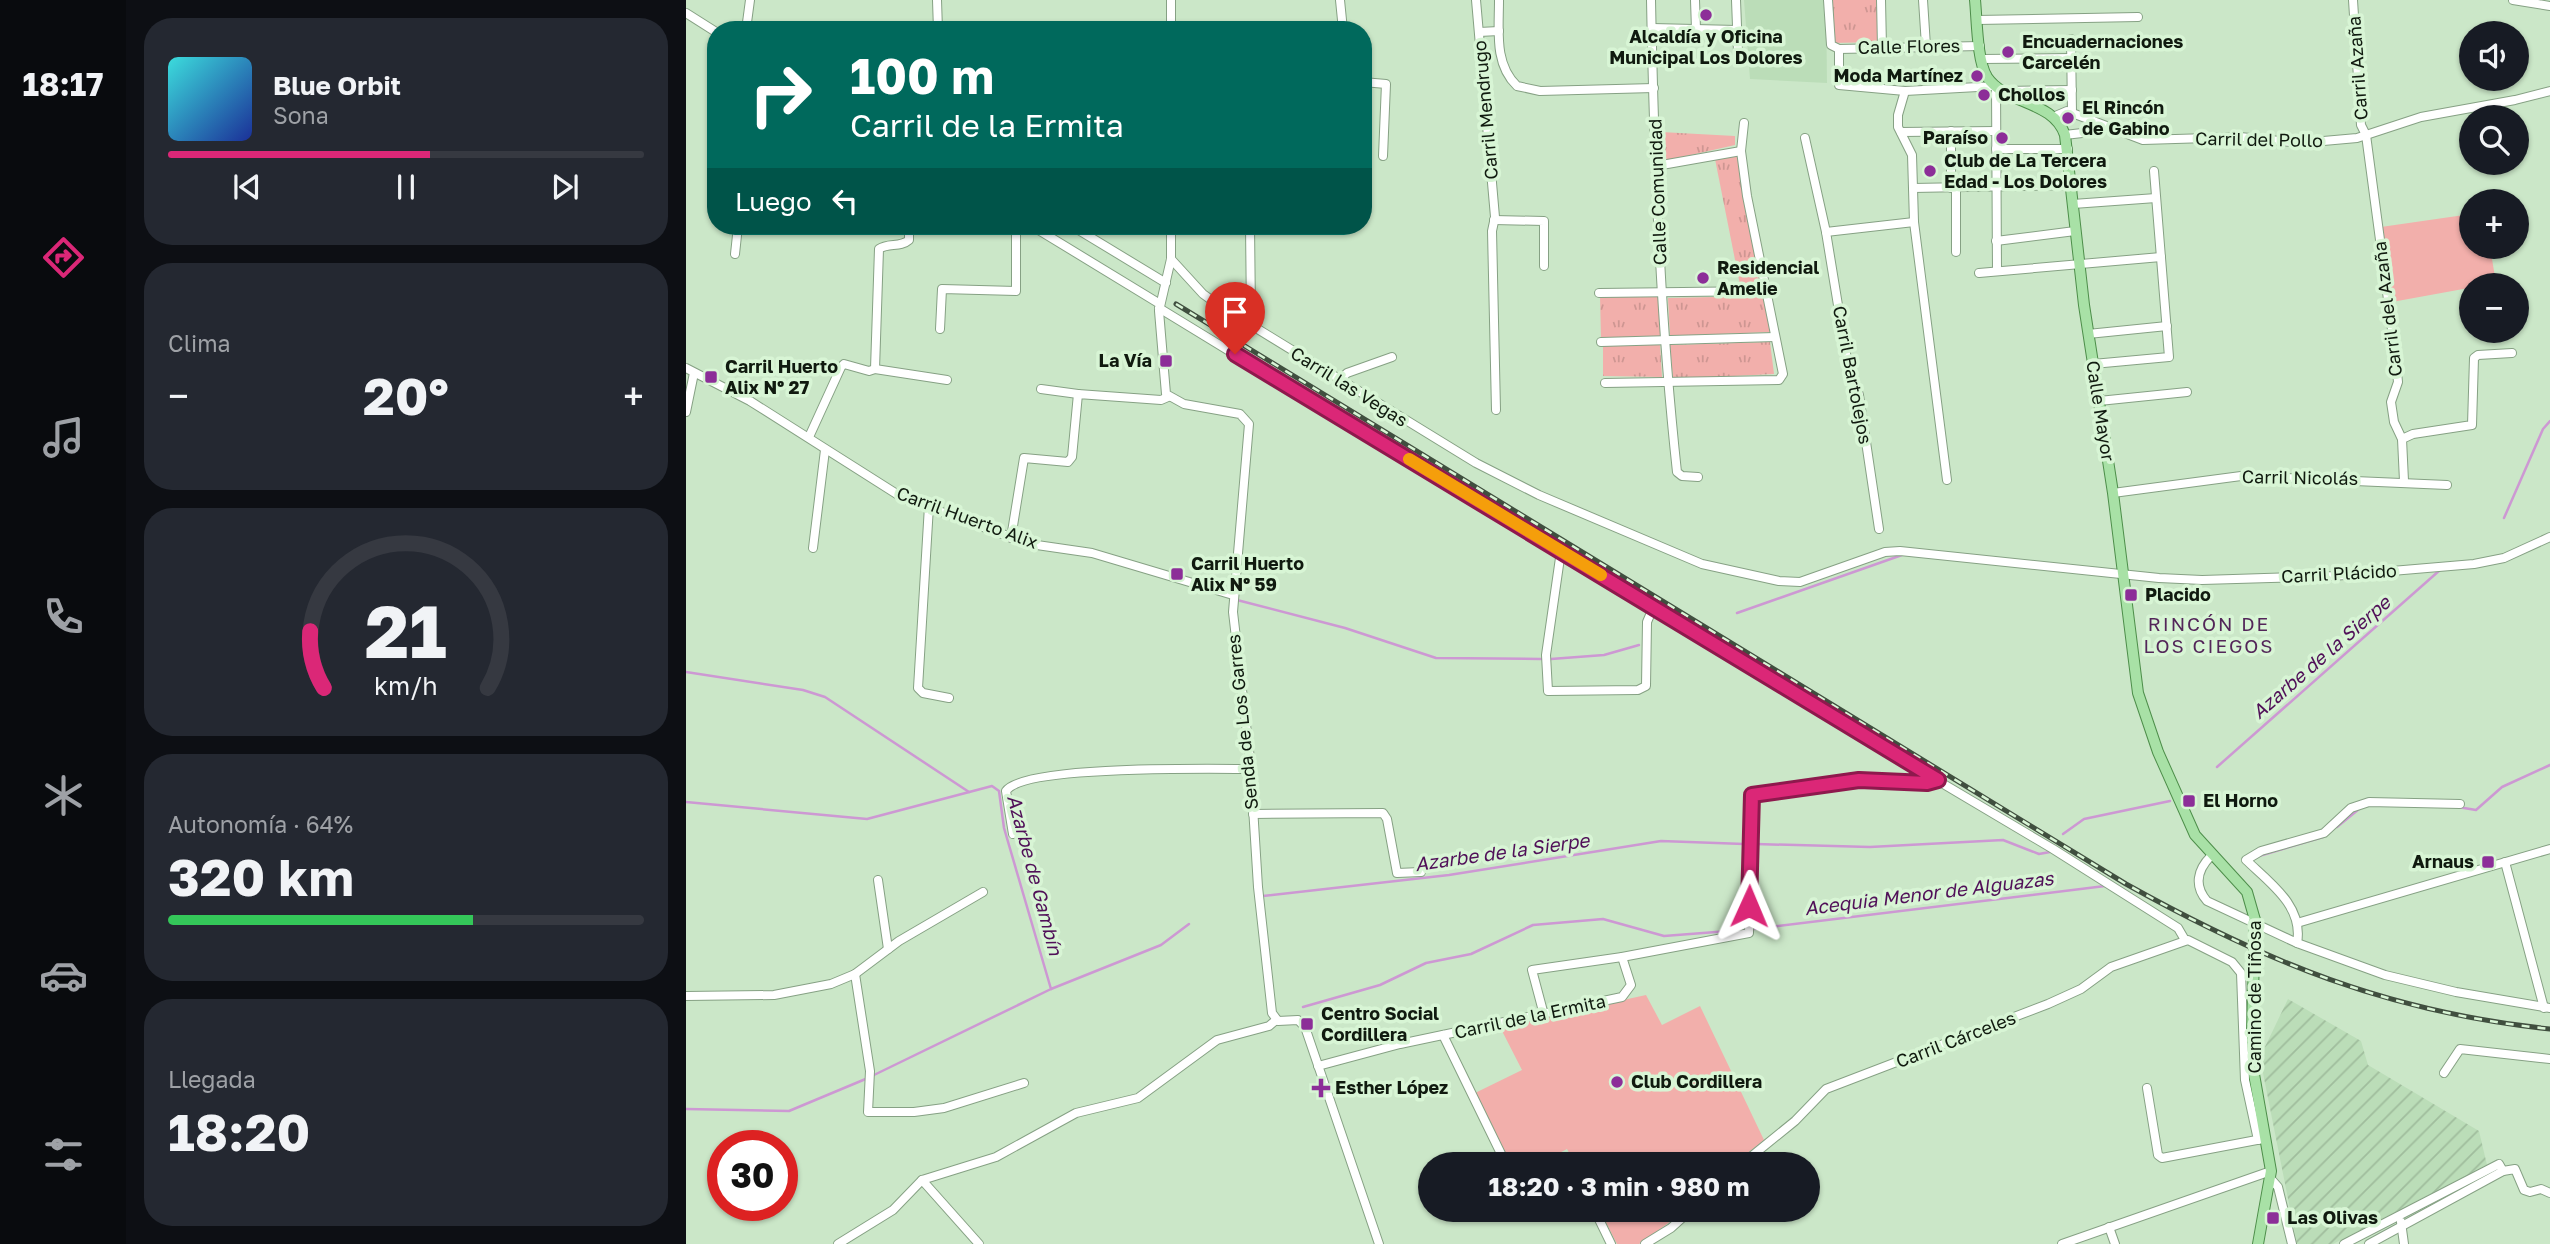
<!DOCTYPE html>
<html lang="es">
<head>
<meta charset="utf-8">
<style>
	:root { --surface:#171b24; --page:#242831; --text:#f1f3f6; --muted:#9ea1a6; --line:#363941; --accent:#db2777 }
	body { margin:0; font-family:"Golos Text",sans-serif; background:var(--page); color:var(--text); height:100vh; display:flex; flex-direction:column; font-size:26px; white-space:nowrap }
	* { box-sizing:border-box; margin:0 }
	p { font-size:23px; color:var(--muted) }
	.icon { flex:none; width:38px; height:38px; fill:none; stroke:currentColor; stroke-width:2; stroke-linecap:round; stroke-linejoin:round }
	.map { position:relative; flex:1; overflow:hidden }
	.sheet { display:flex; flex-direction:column; gap:18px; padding:18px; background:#0d0f14; width:560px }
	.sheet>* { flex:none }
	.hud { position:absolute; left:21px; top:21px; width:665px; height:214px; border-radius:28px; box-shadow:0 2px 5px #0004; background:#00695c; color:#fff; overflow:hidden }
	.fabs { position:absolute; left:1773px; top:21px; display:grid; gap:14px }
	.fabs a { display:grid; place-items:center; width:70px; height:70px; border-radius:50%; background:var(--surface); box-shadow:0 2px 5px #0004; font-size:35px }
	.speed { position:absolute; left:21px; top:1130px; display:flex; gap:14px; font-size:35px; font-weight:700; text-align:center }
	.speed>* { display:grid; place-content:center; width:91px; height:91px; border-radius:50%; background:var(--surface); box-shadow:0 2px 5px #0004; line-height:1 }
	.speed .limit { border:10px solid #d22; background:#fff; color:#111 }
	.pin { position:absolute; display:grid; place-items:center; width:60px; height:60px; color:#fff; margin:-72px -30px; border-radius:50% 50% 50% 0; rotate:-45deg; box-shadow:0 0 7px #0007 }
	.pin .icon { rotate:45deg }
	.me { position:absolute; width:77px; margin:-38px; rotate:1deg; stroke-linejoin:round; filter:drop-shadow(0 0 5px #0008) }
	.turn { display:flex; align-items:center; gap:24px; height:147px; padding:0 28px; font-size:32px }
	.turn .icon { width:91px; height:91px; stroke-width:2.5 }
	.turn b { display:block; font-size:49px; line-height:60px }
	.then { display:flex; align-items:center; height:66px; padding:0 28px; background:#0003; gap:14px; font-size:26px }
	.big { font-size:52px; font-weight:700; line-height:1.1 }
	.sheet .card { flex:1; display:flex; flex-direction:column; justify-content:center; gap:10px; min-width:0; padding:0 24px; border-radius:28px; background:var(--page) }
	.sheet .dial { align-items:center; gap:0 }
	.dial svg { height:182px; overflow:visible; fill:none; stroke:var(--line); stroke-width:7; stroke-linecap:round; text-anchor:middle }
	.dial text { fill:var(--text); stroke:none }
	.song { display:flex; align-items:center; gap:21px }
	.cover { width:84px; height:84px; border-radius:10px; background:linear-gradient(135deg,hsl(180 70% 55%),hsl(230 70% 35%)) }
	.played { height:7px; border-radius:4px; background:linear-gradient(90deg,var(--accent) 55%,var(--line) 55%) }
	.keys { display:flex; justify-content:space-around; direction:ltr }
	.heat { display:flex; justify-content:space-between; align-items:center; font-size:38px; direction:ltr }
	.charge { height:10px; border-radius:5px; background:linear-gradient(90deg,#34c759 64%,var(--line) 0) }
	.trip { position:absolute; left:732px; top:1152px; width:402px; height:70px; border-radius:35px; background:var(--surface); box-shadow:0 2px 5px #0004; font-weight:700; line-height:70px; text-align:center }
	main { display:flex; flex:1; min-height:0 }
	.tab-bar { display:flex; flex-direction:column; width:126px; justify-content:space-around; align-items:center; background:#090b0e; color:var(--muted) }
	.tab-bar .icon { width:49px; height:49px }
	.tab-bar .selected { color:var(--accent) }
	.tab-bar b { font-size:32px; color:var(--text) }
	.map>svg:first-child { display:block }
</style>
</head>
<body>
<main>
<nav class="tab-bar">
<b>18:17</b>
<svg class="icon selected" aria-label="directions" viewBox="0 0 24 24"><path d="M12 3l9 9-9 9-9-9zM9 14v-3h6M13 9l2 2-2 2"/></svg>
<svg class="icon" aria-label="music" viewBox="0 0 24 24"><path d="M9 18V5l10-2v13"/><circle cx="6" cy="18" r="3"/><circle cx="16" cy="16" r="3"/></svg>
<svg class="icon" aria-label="phone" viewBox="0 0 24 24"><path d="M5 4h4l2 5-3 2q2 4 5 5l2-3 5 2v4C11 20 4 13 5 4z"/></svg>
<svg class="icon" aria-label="climate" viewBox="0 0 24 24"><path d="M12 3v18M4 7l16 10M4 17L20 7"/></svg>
<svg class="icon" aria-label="car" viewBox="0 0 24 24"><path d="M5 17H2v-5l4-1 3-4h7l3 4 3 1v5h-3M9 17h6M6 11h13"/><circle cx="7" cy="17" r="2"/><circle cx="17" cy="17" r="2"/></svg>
<svg class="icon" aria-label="filters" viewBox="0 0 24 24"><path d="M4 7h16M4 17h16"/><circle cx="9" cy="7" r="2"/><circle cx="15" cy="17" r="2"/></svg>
</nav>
<section class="sheet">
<div class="card">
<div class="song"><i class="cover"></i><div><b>Blue Orbit</b><p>Sona</p></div></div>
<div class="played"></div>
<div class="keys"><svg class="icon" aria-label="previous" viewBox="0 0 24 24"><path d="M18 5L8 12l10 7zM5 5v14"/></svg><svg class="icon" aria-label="pause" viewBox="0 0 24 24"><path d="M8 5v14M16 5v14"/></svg><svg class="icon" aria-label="next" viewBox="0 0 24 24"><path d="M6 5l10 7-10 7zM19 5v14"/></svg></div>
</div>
<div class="card"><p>Clima</p>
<div class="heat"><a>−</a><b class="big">20°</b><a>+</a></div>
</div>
<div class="card dial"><svg viewBox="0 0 100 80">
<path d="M14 69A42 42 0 1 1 86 69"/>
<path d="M14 69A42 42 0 0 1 8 44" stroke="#db2777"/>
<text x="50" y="56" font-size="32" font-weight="700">21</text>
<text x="50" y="72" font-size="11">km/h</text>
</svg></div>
<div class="card"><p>Autonomía · 64%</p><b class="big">320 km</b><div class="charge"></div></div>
<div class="card"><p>Llegada</p><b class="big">18:20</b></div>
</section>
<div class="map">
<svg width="1864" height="1244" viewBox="0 0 1864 1244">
	<defs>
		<pattern id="industrial-furrows" width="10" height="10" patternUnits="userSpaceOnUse" patternTransform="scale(1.75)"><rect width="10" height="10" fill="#bbddb8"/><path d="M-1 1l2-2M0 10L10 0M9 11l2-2" fill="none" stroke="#a0bd9d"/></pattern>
		<pattern id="grass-tufts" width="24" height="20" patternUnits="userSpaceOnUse" patternTransform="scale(1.75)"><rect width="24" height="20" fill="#f2afab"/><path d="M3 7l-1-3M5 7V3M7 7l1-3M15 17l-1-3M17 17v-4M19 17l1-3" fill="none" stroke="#ce9692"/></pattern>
	</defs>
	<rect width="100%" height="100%" fill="#cbe7c8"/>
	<path fill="#bbddb8" d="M1058,0H1140L1141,83L1064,79Z"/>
	<path fill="url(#industrial-furrows)" d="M1602,999L1675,1041L1682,1065L1793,1131L1801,1165L1647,1244H1611L1576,1068L1577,1051Z"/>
	<g fill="url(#grass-tufts)">
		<path d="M1146,0H1193V42L1147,43Z"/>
		<path d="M975,132L1049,136V145L974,162Z"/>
		<path d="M1051,156L1075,289L1055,290L1029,159Z"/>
		<path d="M914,296L974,297V338L915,339Z"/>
		<path d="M1077,296L1084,332L984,336L982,298Z"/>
		<path d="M1084,342L1088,374L987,379L984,345Z"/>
		<path d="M974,344L976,377L917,376V346Z"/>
	</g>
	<g fill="#f2afab">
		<path d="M1785,214V247H1804L1810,283L1706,302L1695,227Z"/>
		<path d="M960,995L976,1025L1014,1006L1078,1140L1048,1164H889L881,1149L852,1164H823L789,1093L836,1070L814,1027Z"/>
		<path d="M913,1209H1002L953,1244H931Z"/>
	</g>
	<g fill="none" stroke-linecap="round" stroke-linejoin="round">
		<g stroke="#cd98d3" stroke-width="2.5">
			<path d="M1818,518L1857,429L1864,421"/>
			<path d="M551,600L659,628L750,658L855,659"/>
			<path d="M1051,613L1216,555"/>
			<path d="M865,659L918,655L953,645"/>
			<path d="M0,672L117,690L139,697L283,792"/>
			<path d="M1531,767L1754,570"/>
			<path d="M0,802L181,819L306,786L313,791L318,828L365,989"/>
			<path d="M1772,807L1790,810L1816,787L1864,765"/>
			<path d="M1651,827L1673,809"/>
			<path d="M1377,834L1398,819L1484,801"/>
			<path d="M1070,844L1184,847L1317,840L1353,854L1364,852"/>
			<path d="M1573,856L1637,837"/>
			<path d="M577,896L763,875L975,841L1058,844"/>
			<path d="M1068,929L1419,886"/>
			<path d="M617,1007L694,985L740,963L785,954L847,925L917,919L978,936L1056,930"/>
			<path d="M188,1075L365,989L475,945L503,924"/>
			<path d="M0,1109L103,1111L182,1078"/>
		</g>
		<g stroke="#86a184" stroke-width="10">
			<g id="minor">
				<path d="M251,0L252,30"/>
				<path d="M654,0L657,30"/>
				<path d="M790,0L809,217L806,231L810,410"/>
				<path d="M813,0C813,31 808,64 831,86L854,91L968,88"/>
				<path d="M965,0C968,157 974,316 991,472L996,476L1012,477"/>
				<path d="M1009,0L1010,29"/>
				<path d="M1050,0L1052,52"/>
				<path d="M1142,0L1145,45L1153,49V85L1219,91L1310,86L1311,271"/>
				<path d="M1195,0L1196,47"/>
				<path d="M1237,0L1240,46"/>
				<path d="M1667,0L1675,125L1680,135L1709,352L1712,382L1705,402L1708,422L1716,439L1718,481"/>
				<path d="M1827,0L1864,6"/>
				<path d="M0,13L30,32"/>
				<path d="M1291,20L1452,17"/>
				<path d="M966,28L1051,30"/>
				<path d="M60,30L64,0"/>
				<path d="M485,30V0"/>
				<path d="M793,32L813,31"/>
				<path d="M1385,39L1386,113"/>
				<path d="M1153,49L1294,46"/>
				<path d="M1296,59L1385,58"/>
				<path d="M677,82L700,84L697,156"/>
				<path d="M1219,91L1212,115V127L1226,155L1228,222L1261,480"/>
				<path d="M1319,91L1386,90"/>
				<path d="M1367,117L1381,111L1457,140L1554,137L1615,143L1671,138L1735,117L1829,100L1864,91"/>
				<path d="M1265,131V188"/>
				<path d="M1215,132L1310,131"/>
				<path d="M1379,135L1396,133L1406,120"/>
				<path d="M1119,138L1140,232L1160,354L1173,395L1193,529"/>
				<path d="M1310,149H1382"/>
				<path d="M970,166L1055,151"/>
				<path d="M1227,188L1386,185"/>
				<path d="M1387,204L1470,198"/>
				<path d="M808,220L858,221V266"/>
				<path d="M346,226L474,304"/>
				<path d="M386,226L480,283"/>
				<path d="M485,226V259L473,311L480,394L498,404L554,414L563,424L547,612L564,759L572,887L586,1013L592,1021L612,1020L619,1027L693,1244"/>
				<path d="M1140,232L1228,222"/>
				<path d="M1310,241L1389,231"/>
				<path d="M1270,252V188"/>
				<path d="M49,254L52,226"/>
				<path d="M485,259L517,294L531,304L790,463L853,495L1016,564L1093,581L1114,582L1199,552L1214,551L1473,578L1516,580L1647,576L1788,564L1818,558L1864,537"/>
				<path d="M1293,273L1475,257"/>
				<path d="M913,293L1080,291"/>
				<path d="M473,308L1067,671L1367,849L1492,928L1499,940"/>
				<path d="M561,324L565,314L564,226"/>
				<path d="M254,329L256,289L330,291V226"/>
				<path d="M1402,334L1481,326"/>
				<path d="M915,342L1089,337"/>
				<path d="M1407,364L1483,357L1468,171"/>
				<path d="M0,368L64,401L217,498L344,544L406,553L547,595"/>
				<path d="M189,369L261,380"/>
				<path d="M653,381L661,373L706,357"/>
				<path d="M919,383L1093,380L1097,374L1061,196L1055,151L1058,123"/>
				<path d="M355,389L392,394"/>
				<path d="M1413,401L1501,392"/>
				<path d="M0,412L8,373"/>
				<path d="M123,437L155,367L158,364L183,371L189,369L193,249C202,242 214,248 223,240V226"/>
				<path d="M1716,439L1727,434L1786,425L1788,358L1792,355L1826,353"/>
				<path d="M1427,493L1555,476L1761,485"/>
				<path d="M243,506L232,688L237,693L263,698"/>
				<path d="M325,538L338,458L382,462L386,457L392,394L475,400L482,397"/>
				<path d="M127,548L139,450"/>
				<path d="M875,551L860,655L862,691L952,690L960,686L961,622L967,608"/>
				<path d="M567,814L697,813L701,819L711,873L735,872"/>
				<path d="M327,834L320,791C337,765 527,769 564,769"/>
				<path d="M1525,856C1511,870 1508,886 1521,901L1611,943C1618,906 1583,882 1560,860L1575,851L1638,833L1665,808L1683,802L1774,804"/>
				<path d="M1819,862L1858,1008"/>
				<path d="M192,880L202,949"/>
				<path d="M1611,923L1864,849"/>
				<path d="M1611,943L1699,975L1770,992L1864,1008"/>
				<path d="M169,974L184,1071L182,1112H228L258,1108L338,1083"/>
				<path d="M0,996L88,995L145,984L169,974L213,941L297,892"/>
				<path d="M858,1015L846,970L936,957"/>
				<path d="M757,1035L820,1164"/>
				<path d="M632,1066L714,1044L936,997L945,985L936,957L1063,933L1066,795L1173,780L1241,783L1252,780"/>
				<path d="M1758,1073L1774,1049L1864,1059"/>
				<path d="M1461,1088L1472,1155L1476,1158L1576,1139"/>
				<path d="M861,1164L875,1158L885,1164"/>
				<path d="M1056,1164L1109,1121L1140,1089L1362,1004L1395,989L1425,967L1502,940L1546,962L1555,973L1559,1080L1572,1140"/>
				<path d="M1585,1179L1592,1187L1606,1244"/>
				<path d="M236,1180L293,1244"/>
				<path d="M908,1209L925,1244"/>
				<path d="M1715,1222L1718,1244"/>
				<path d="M1423,1227L1429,1244"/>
				<path d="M152,1244L207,1210L236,1180L310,1157L390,1113L452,1098L531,1040L583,1026L590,1020"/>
				<path d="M959,1244L985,1228L1006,1209"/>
				<path d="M1376,1244L1585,1171"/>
				<path d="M1658,1244L1813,1164L1817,1171"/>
				<path d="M1683,1244L1817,1171L1829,1169L1838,1190L1844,1192L1855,1189L1864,1193"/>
			</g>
		</g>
		<g stroke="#4d8e4a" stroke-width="12">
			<g id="major">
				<path d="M1289,0C1291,20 1291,61 1301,77C1320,105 1367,100 1379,135L1398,305L1427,493L1452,693L1472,752L1509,835L1561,892L1569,920"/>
				<path d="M1566,1031L1568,1074L1585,1171L1572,1244"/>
			</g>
		</g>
		<use href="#minor" stroke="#fff" stroke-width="8"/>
		<use href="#major" stroke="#a8e1a6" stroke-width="10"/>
		<g stroke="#404f3f" stroke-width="5">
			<path id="rail" d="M490,304L1440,884C1580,962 1702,1012 1864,1029"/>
		</g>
		<use href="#rail" stroke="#d8f5d5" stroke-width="2.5" stroke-dasharray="8" stroke-linecap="butt"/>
		<g stroke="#4d8e4a" stroke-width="12" stroke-linecap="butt">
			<path id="major-bridge" d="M1566,1031L1569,920"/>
		</g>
		<use href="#major-bridge" stroke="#a8e1a6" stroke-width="10"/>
	</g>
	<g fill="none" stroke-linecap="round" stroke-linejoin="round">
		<g stroke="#8e194d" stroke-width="18">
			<path id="route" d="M549,354L1252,780L1241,783L1173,780L1066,795L1063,906"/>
		</g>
		<use href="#route" stroke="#db2777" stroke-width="12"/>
		<path stroke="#f59e0b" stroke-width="12" d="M723,459L915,575"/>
	</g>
	<g fill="#8c2e98" stroke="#d8f5d5" stroke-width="2.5">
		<circle cx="1020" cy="15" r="7"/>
		<circle cx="1322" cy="52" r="7"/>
		<circle cx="1291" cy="76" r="7"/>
		<circle cx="1298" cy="95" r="7"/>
		<circle cx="1382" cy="118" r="7"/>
		<circle cx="1316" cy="138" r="7"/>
		<circle cx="1244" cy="171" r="7"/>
		<circle cx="1017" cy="278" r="7"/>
		<rect x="473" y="354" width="14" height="14" rx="3.5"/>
		<rect x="18" y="370" width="14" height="14" rx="3.5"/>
		<rect x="484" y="567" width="14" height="14" rx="3.5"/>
		<rect x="1438" y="588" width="14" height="14" rx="3.5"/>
		<rect x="1496" y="794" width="14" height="14" rx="3.5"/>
		<rect x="1795" y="855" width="14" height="14" rx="3.5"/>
		<rect x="614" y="1017" width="14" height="14" rx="3.5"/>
		<circle cx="931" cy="1082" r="7"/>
		<path d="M631.5 1077.5h7v7h7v7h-7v7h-7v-7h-7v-7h7z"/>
		<rect x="1580" y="1211" width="14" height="14" rx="3.5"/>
	</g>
	<g text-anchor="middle" stroke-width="7" stroke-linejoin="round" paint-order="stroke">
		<g font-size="18" font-weight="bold" fill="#101a0f" stroke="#d8f5d5" text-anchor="start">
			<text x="1020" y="43" text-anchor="middle">Alcaldía y Oficina<tspan x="1020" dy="21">Municipal Los Dolores</tspan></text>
			<text x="1336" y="48">Encuadernaciones<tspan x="1336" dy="21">Carcelén</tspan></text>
			<text x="1277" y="82" text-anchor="end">Moda Martínez</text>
			<text x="1312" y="101">Chollos</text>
			<text x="1396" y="114">El Rincón<tspan x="1396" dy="21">de Gabino</tspan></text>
			<text x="1302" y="144" text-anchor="end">Paraíso</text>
			<text x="1258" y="167">Club de La Tercera<tspan x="1258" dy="21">Edad - Los Dolores</tspan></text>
			<text x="1031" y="274">Residencial<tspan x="1031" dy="21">Amelie</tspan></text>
			<text x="466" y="367" text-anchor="end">La Vía</text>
			<text x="39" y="373">Carril Huerto<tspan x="39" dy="21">Alix Nº 27</tspan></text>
			<text x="505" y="570">Carril Huerto<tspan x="505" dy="21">Alix Nº 59</tspan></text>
			<text x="1459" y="601">Placido</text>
			<text x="1517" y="807">El Horno</text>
			<text x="1788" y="868" text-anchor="end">Arnaus</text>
			<text x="635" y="1020">Centro Social<tspan x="635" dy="21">Cordillera</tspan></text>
			<text x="945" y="1088">Club Cordillera</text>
			<text x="649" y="1094">Esther López</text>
			<text x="1601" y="1224">Las Olivas</text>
		</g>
		<g font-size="18" fill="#101a0f" stroke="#d8f5d5">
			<text transform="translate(1223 47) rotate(-1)" y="6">Calle Flores</text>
			<text transform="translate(1672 68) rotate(-94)" y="6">Carril Azaña</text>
			<text transform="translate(800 110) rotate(-95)" y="6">Carril Mendrugo</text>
			<text transform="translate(1573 140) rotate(1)" y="6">Carril del Pollo</text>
			<text transform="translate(972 192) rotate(-92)" y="6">Calle Comunidad</text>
			<text transform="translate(1702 309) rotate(-97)" y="6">Carril del Azaña</text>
			<text transform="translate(1166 375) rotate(79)" y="6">Carril Bartolejos</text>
			<text transform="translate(663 387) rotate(32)" y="6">Carril las Vegas</text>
			<text transform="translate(1414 411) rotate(81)" y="6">Calle Mayor</text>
			<text transform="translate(1614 478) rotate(1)" y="6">Carril Nicolás</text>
			<text transform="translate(281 518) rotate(20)" y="6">Carril Huerto Alix</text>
			<text transform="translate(1653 574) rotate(-3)" y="6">Carril Plácido</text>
			<text transform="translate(557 722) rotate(-96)" y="6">Senda de Los Garres</text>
			<text transform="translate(1569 997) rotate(-90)" y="6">Camino de Tiñosa</text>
			<text transform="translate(844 1017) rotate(-12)" y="6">Carril de la Ermita</text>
			<text transform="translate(1270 1040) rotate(-21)" y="6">Carril Cárceles</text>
		</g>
		<g font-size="19" letter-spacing="2" fill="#532659" stroke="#d8f5d5">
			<text x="1523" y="631">RINCÓN DE<tspan x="1523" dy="22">LOS CIEGOS</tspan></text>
		</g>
		<g font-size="19" font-style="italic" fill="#501058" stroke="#d8f5d5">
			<text transform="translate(1635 657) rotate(-41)" y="7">Azarbe de la Sierpe</text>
			<text transform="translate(816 852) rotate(-8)" y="7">Azarbe de la Sierpe</text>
			<text transform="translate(349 875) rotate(75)" y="7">Azarbe de Gambín</text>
			<text transform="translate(1243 893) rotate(-7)" y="7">Acequia Menor de Alguazas</text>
		</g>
	</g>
</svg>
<div class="fabs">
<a><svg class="icon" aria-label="sound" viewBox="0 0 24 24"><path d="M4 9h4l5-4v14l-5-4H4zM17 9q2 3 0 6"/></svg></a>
<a><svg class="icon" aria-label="search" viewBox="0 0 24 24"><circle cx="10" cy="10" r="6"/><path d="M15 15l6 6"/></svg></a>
<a>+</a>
<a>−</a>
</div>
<div class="speed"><div class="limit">30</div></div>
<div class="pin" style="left:549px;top:354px;background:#d93025"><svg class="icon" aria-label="arrive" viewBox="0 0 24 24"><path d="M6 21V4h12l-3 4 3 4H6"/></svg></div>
<svg class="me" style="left:1063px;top:906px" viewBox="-20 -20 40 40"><path d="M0-17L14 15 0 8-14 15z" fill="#db2777" stroke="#fff" stroke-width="4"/></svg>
<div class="trip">18:20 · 3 min · 980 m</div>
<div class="hud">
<div class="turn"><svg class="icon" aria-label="right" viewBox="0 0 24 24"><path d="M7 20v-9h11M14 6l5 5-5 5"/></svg><div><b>100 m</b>Carril de la Ermita</div></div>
<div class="then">Luego<svg class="icon" aria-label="left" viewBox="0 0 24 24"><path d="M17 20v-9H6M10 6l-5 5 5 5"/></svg></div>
</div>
</div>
</main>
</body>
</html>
